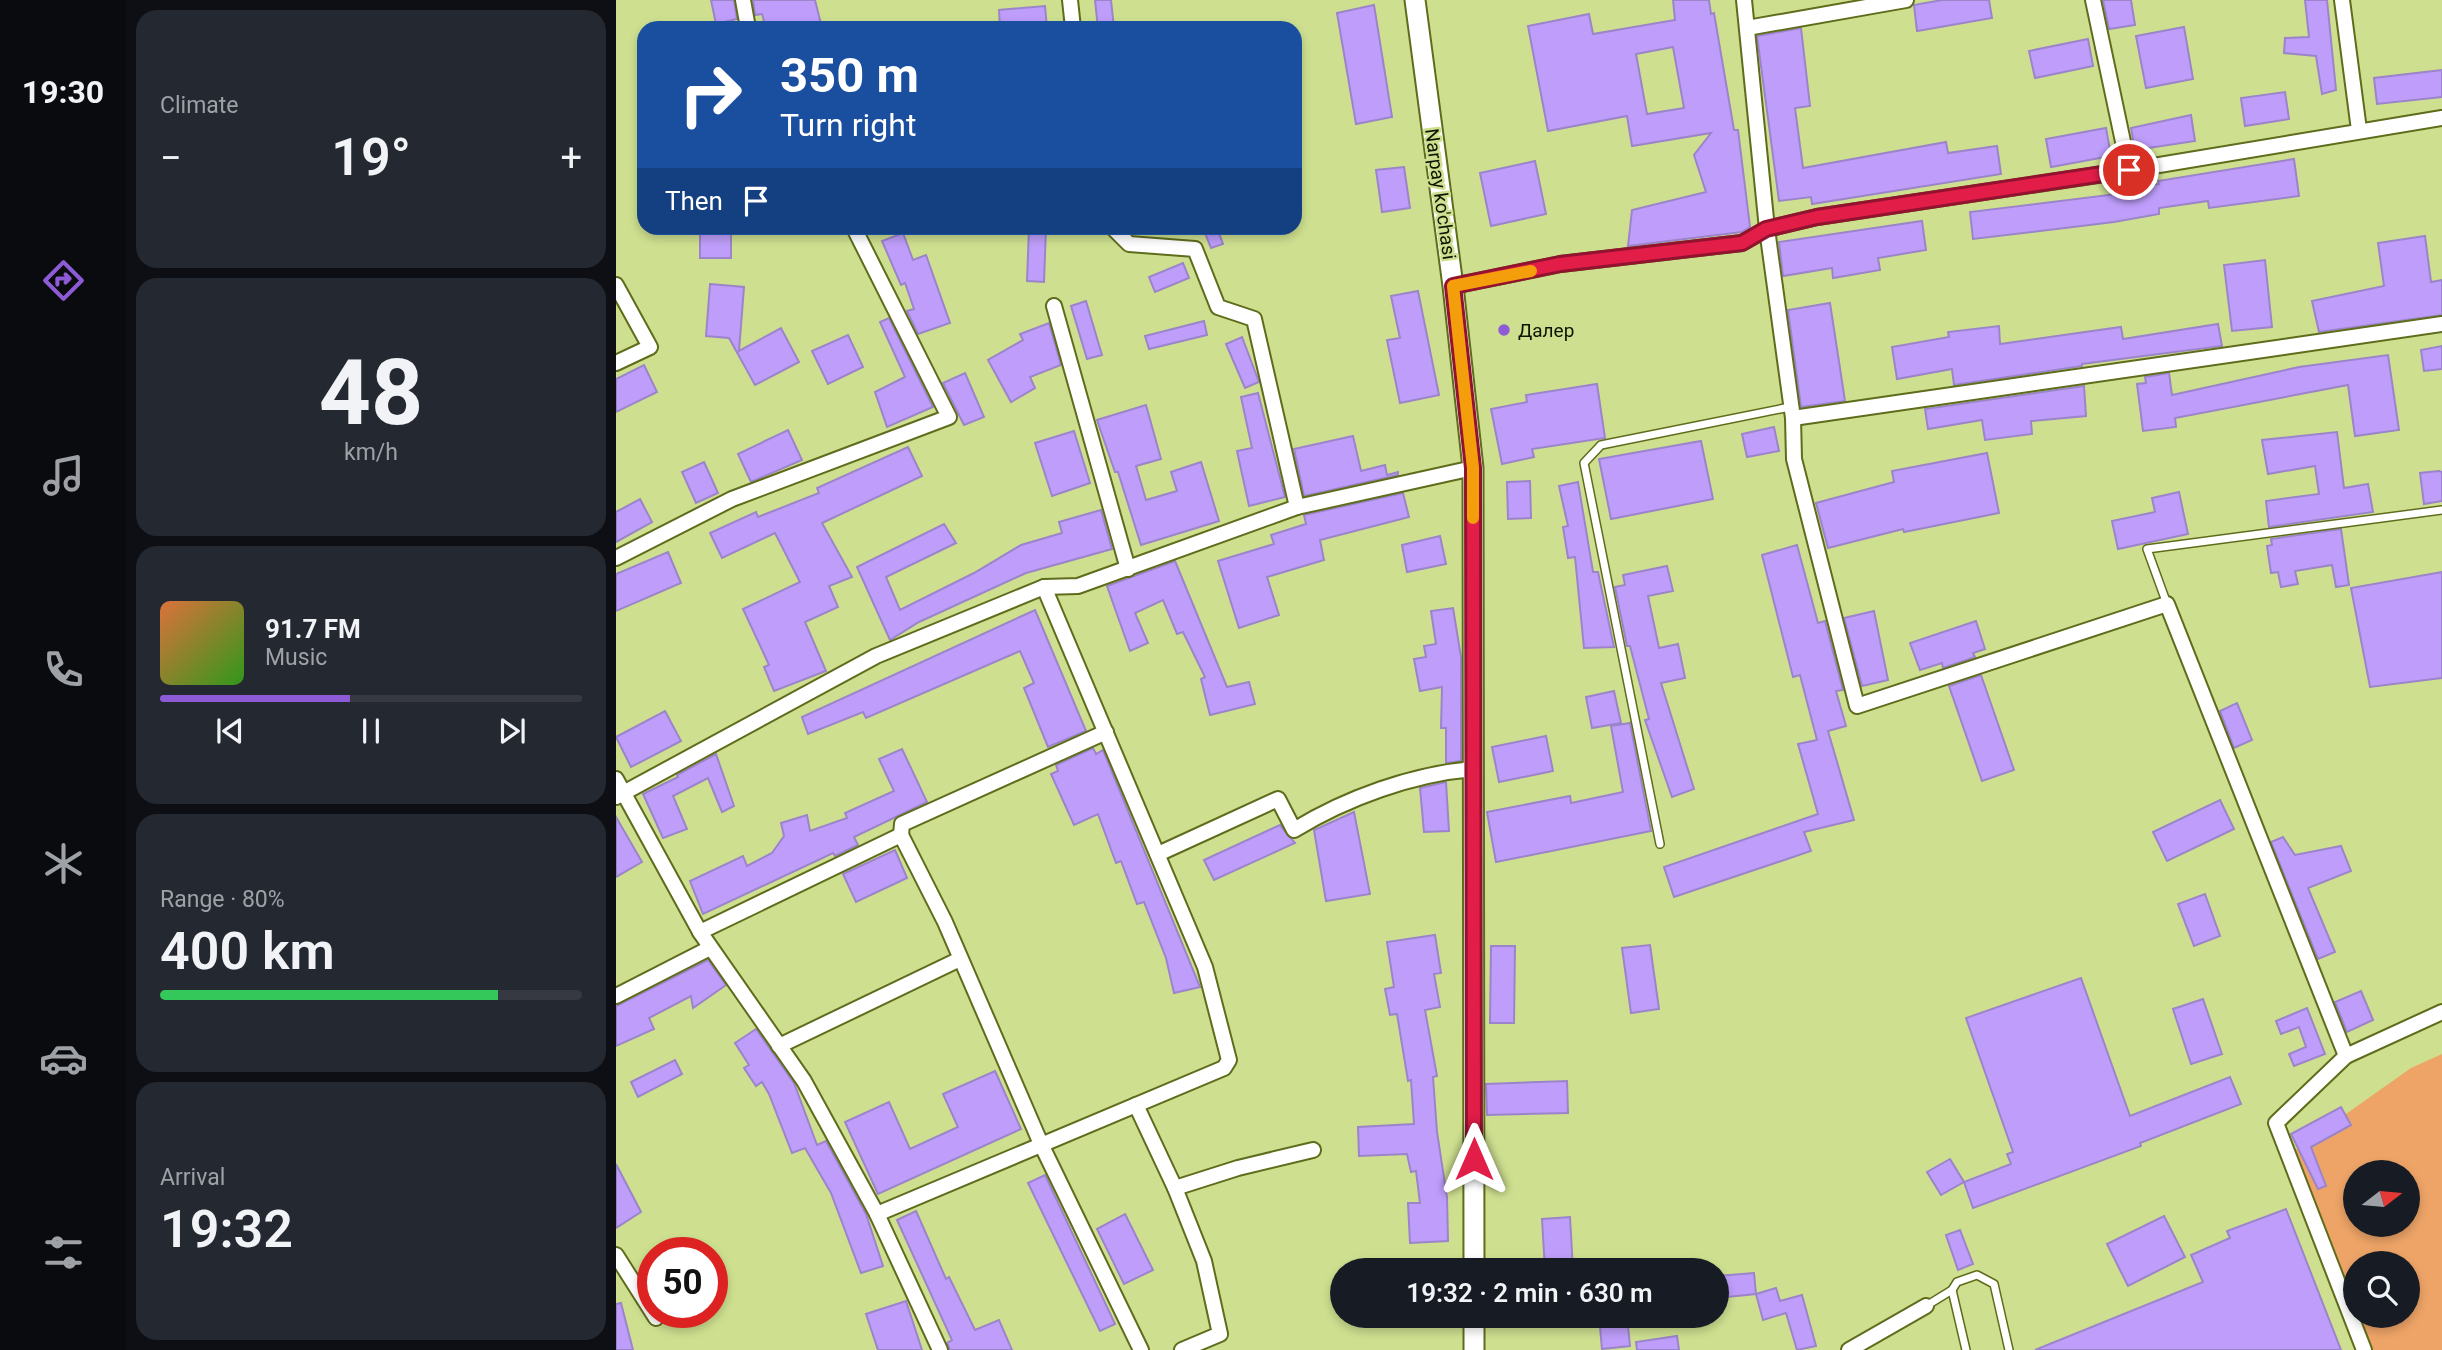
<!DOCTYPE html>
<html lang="en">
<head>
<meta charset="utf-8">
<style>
	:root { --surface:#171b24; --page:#242831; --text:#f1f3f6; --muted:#9ea1a6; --line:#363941; --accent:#8c5bd5 }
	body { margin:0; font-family:Roboto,sans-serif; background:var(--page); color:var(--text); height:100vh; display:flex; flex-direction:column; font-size:26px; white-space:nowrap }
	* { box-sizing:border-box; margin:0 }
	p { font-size:23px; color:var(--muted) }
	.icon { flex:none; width:38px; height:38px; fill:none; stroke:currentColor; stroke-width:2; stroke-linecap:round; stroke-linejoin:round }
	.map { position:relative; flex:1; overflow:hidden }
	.panel { display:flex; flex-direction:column; gap:10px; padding:10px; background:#0d0f14; width:490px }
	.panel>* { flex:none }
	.hud { position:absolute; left:21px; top:21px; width:665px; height:214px; border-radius:21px; box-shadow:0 4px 10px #0003; background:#1a4fa0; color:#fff; overflow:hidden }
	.needle { width:46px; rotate:74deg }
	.tools { position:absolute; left:1727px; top:1160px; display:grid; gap:14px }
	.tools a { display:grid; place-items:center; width:77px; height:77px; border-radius:50%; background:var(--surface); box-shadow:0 4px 10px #0003; font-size:35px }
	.speed { position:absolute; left:21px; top:1237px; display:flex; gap:14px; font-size:35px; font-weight:700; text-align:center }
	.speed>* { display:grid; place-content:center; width:91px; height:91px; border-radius:50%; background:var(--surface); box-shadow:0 4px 10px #0003; line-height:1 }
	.speed .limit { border:10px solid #d22; background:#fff; color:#111 }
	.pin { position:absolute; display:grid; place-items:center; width:60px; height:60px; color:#fff; margin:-30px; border:4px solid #fff; border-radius:50%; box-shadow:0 2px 7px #0007 }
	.me { position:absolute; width:77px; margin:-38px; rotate:0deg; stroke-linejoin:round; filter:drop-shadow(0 0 5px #0008) }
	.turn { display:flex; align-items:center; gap:24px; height:147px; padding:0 28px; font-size:32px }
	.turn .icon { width:91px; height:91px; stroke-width:2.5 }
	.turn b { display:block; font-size:49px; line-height:60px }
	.then { display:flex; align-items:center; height:66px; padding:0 28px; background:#0003; gap:14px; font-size:26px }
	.big { font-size:52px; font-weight:600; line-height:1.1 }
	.panel .widget { flex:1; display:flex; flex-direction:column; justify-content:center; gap:10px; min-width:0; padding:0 24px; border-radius:21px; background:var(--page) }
	.panel .dial { align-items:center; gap:0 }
	.dial b { font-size:91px; line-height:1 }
	.song { display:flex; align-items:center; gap:21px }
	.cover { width:84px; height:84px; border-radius:10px; background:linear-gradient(135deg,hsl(20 70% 55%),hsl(110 70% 35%)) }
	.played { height:7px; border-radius:4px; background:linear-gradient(90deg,var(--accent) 45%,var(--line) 45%) }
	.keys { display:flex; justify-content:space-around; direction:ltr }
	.heat { display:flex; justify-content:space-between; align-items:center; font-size:38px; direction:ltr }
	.charge { height:10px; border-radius:5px; background:linear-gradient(90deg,#34c759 80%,var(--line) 0) }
	.trip { position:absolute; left:714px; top:1258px; width:399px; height:70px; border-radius:35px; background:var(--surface); box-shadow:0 4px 10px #0003; font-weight:600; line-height:70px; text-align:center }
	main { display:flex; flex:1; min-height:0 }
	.menu { display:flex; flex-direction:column; width:126px; justify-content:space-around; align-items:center; background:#090b0e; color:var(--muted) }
	.menu .icon { width:49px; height:49px }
	.menu .selected { color:var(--accent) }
	.menu b { font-size:32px; color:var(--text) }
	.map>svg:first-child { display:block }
</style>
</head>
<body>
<main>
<nav class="menu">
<b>19:30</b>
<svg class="icon selected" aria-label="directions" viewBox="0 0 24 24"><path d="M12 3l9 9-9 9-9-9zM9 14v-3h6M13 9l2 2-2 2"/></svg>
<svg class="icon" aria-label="music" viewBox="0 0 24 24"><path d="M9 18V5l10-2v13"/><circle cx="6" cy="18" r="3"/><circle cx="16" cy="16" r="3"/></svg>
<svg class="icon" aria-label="phone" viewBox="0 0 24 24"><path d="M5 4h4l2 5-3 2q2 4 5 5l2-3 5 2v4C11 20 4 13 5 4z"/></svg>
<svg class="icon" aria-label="climate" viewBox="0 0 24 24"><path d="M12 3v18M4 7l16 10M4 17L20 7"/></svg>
<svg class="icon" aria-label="car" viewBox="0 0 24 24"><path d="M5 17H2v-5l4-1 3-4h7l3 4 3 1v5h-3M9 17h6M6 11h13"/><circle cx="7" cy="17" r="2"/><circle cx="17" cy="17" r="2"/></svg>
<svg class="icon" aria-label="filters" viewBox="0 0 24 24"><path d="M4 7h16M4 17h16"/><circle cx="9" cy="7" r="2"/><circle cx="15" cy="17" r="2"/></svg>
</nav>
<section class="panel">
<div class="widget"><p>Climate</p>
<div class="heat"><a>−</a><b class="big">19°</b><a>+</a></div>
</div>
<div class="widget dial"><b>48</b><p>km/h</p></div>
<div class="widget">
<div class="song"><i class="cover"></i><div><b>91.7 FM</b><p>Music</p></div></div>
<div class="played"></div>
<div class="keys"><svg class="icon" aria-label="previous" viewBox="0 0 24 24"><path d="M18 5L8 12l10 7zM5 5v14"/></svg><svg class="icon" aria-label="pause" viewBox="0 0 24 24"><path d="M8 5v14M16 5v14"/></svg><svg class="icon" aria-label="next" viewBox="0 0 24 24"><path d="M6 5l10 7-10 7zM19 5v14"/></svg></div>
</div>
<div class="widget"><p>Range · 80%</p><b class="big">400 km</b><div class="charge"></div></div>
<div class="widget"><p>Arrival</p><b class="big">19:32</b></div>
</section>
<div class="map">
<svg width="1826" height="1350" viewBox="0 0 1826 1350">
	<rect width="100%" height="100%" fill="#cee090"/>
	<path fill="#eea467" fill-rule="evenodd" d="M1826,1054V1350H1756L1743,1316H1792V1264H1740L1739,1306L1679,1150L1795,1068ZM1740,1172H1792V1225H1740Z"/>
	<g fill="#be9efa" stroke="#9c84ca" stroke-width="2" fill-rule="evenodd">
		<path d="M95,0H118L121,19L100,24Z"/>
		<path d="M137,0H199L206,28H150L146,14L139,15Z"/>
		<path d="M479,0H495L498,28H482Z"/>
		<path d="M1057,0H1093L1095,14L1098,13L1118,130H1122L1134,227L1126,232L1012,246L1016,210L1090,192L1078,155L1095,133L1016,146L1011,116L932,131L912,26L973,14L977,34L1059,20ZM1057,47L1068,108L1031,114L1020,54Z"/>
		<path d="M1326,0H1373L1376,18L1301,31L1298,5Z"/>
		<path d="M1487,0H1515L1519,25L1493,29Z"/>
		<path d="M1689,0H1711L1720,90L1706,94L1700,56L1668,53L1669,38L1693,37Z"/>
		<path d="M758,5L776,117L740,124L721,13Z"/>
		<path d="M429,6L431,28H384L383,10Z"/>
		<path d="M1568,27L1577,79L1530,88L1520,36Z"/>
		<path d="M1185,28L1194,106L1179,108L1187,168L1330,142L1332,153L1381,146L1385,174L1196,204L1195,197L1163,201L1141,36Z"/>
		<path d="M1472,39L1477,66L1419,78L1413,51Z"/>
		<path d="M1826,70V97L1761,104L1758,78Z"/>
		<path d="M1669,92L1673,119L1629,126L1625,98Z"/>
		<path d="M1575,115L1579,141L1519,150L1515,128Z"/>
		<path d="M1490,128L1495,156L1435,167L1430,139Z"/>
		<path d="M1678,159L1683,196L1593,208L1592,201L1543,208V214L1498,222L1357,239L1354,212L1501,194L1500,191L1543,184L1542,181Z"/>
		<path d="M919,161L930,214L875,226L864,173Z"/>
		<path d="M788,167L794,208L766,212L760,170Z"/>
		<path d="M1306,221L1310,250L1262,258L1264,270L1217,278L1216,268L1167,276L1163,242Z"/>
		<rect x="84" y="228" width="31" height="30"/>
		<path d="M413,228H430L428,282L411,281Z"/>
		<path d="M587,228H601L607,244L595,248Z"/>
		<path d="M287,233L297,260L310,255L334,323L302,334L291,311L298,309L289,283L285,285L266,241Z"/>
		<path d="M1809,236L1815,282L1826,280V315L1703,332L1696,301L1768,286L1762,243Z"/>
		<path d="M1649,260L1656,327L1616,331L1608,265Z"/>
		<path d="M567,263L573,278L539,292L533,277Z"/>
		<path d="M94,284L128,287L123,351L165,328L183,362L139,385L113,338L90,336Z"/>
		<path d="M802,291L823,395L784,403L771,340L784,338L775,296Z"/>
		<path d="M470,301L486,355L471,359L455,306Z"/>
		<path d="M1214,303L1229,401L1185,407L1172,310Z"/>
		<path d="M273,318L317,407L271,427L259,392L289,377L264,322Z"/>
		<path d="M588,321L591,335L533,349L529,336Z"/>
		<path d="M433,323L445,365L414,377L419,388L395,402L372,360L407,340L404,334Z"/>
		<path d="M1602,324L1606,346L1466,364V366L1338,385L1336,369L1281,379L1276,347L1333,337L1332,332L1383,326L1384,344L1505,327L1507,339Z"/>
		<path d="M232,335L247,367L212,384L196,351Z"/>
		<path d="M626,337L643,382L629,388L610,344Z"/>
		<path d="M1826,346V369L1808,371L1805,350Z"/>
		<path d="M1772,355L1783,430L1739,436L1732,385L1559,418L1560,427L1527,431L1521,384L1530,383L1529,377L1553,373L1556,395L1683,367Z"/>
		<path d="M28,365L41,392L0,412V379Z"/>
		<path d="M349,373L368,417L348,425L327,383Z"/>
		<path d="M981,384L989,438L916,449L918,457L886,464L875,409L911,402L910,395Z"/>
		<path d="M1468,386L1470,416L1415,421L1416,434L1369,440L1366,420L1312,429L1309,409Z"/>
		<path d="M642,393L669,497L633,506L621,451L636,448L625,397Z"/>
		<path d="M530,405L545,459L520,466L530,500L561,491L555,472L585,462L603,521L525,545L502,472H499L481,420Z"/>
		<path d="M1158,427L1163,451L1131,457L1126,434Z"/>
		<path d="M172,430L186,460L135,482L122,454Z"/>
		<path d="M458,431L474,483L436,496L419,443Z"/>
		<path d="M1721,432L1728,488L1752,484L1757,512L1653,527L1650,501L1703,494L1699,466L1652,474L1646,440Z"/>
		<path d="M737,436L745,471L769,465L771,475L782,472V475L688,496L678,449Z"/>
		<path d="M1085,441L1097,499L995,519L983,459Z"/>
		<path d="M292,447L306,476L206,523L236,577L213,586L222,607L189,622L210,671L158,691L148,667L153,665L127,609L184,582L159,533L106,558L94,533L140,512L142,517L203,493L201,488Z"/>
		<path d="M1371,453L1383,513L1288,532L1287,529L1212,548L1200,503L1278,482L1276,471Z"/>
		<path d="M88,462L102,493L80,503L66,472Z"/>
		<path d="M1823,471L1826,472V501L1808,504L1804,473Z"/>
		<path d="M914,481L915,518L892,519L891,482Z"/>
		<path d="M962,482L977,572H982L998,647L968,648L959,557L952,558L947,527L952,526L943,486Z"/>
		<path d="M1563,492L1572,534L1502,549L1496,521L1539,512L1536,498Z"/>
		<path d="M787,493L793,517L704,540L708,560L651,577L663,615L623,628L602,561L658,544L655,535L690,524L688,515Z"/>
		<path d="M24,499L36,522L0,542V512Z"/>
		<path d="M485,510L496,549L410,573L303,622L274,640L241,567L328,524L340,543L270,577L284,610L358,573L405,545L446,533L443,522Z"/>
		<path d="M1725,529L1733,585L1720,587L1716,565L1679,571L1682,584L1665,587L1662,572L1655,573L1651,546L1656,545L1655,539Z"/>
		<path d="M824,536L830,564L791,572L786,545Z"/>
		<path d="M1181,545L1202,623L1209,621L1227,690L1220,691L1230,726L1212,731L1238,820L1188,832L1195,851L1058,897L1048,867L1202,814L1182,744L1201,740L1184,675L1177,677L1146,555Z"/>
		<path d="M52,552L65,583L0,611V574Z"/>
		<path d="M559,561L611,687L633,682L639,704L594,715L585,679L589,677L567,632L561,634L547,600L519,613L532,643L514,651L491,586Z"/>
		<path d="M1051,566L1057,591L1032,596L1043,648L1062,644L1069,678L1045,683L1078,789L1056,797L1029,720L1033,719L1014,646H1011L999,587L1009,585L1007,575Z"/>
		<path d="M1826,572V678L1754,687L1735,588Z"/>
		<path d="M837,608L845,657V761L830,763V728H825L826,687L804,691L798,659L810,657L808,646L820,644L815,611Z"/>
		<path d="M419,610L470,731L432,747L408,688L418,683L404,651L250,718L247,712L192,734L186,717Z"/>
		<path d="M1258,611L1272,680L1246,686L1228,618Z"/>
		<path d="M1360,621L1369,649L1357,653L1359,657L1327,668L1326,663L1304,670L1294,643Z"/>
		<path d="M1365,675L1398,770L1366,781L1333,686Z"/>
		<path d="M998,691L1005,723L976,728L970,697Z"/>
		<path d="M1621,703L1636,740L1618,748L1604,711Z"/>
		<path d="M49,711L65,741L15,767L0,737Z"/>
		<path d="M1014,723L1035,831L880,862L871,812L954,796L955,803L1007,792L995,726Z"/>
		<path d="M930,736L937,771L883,782L876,747Z"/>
		<path d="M477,748L480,754L487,750L584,987L558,993L550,958L528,902L521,904L505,861L500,863L482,814L458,825L435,774L442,771L440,765Z"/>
		<path d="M286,749L311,802L238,837L242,845L219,856L217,853L87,914L74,881L127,856L131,866L156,853L168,836L165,823L191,815L194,831L231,818L229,813L278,791L263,759Z"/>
		<path d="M100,754L118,806L106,812L92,778L57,796L71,829L47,838L27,794L62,777L61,775Z"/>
		<path d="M830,782L833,831L808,832L804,788Z"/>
		<path d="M1604,800L1618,829L1551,861L1537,832Z"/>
		<path d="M738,812L754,894L710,901L698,830Z"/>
		<path d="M0,817L26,862L0,877Z"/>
		<path d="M664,825L679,843L598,880L588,860Z"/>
		<path d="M1667,837L1679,855L1725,846L1735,871L1692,888L1719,952L1702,959L1655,842Z"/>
		<path d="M279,850L291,878L240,902L227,874Z"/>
		<path d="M1589,894L1604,936L1578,946L1562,904Z"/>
		<path d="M819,935L825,973L818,974L824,1007L809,1010L821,1076L817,1077L821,1132L831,1197L832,1241L794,1243L792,1203H804L800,1171L795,1172L791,1154L743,1156L742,1127L798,1124L795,1080L792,1081L781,1014L774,1015L769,989L778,987L771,942Z"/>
		<path d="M1034,945L1043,1009L1015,1013L1006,948Z"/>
		<path d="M875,946H899L898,1023H874Z"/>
		<path d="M92,960L110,985L77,1008L75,996L33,1018L38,1029L0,1046V1006Z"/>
		<path d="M1465,978L1514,1116L1614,1077L1625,1104L1524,1143L1525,1146L1357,1208L1348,1182L1395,1164L1391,1154L1397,1152L1350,1018Z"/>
		<path d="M1745,991L1757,1020L1731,1032L1719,1002Z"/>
		<path d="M1587,999L1606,1054L1575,1064L1557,1009Z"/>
		<path d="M1691,1008L1709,1054L1678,1066L1673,1054L1690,1047L1683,1027L1665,1034L1660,1021Z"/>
		<path d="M140,1029L178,1083L201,1145L210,1141L250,1214L267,1266L245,1273L215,1193L189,1148L176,1153L153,1094L146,1082L140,1086L128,1068L133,1065L119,1043Z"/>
		<path d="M59,1060L66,1074L22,1097L15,1082Z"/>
		<path d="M379,1071L405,1129L262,1194L229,1122L273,1102L294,1149L342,1127L327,1094Z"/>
		<path d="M951,1081L952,1113L871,1115L870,1084Z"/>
		<path d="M1725,1107L1735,1125L1695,1147L1710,1186L1702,1189L1675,1134Z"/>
		<path d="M1334,1159L1348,1182L1325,1195L1311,1172Z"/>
		<path d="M0,1164L25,1212L0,1228Z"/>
		<path d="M429,1175L499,1324L484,1331L412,1183Z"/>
		<path d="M1670,1209L1725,1350H1419L1587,1282L1575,1255L1614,1238L1611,1231Z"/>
		<path d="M300,1211L330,1279L333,1277L359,1330L383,1320L396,1350H334L331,1343L336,1340L281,1220Z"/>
		<path d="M509,1214L537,1270L508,1284L481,1229Z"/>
		<path d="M1548,1216L1569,1257L1512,1286L1491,1244Z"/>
		<path d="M954,1217L957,1270H929L926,1219Z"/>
		<path d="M1344,1230L1357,1264L1342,1270L1330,1235Z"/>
		<path d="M1138,1273L1140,1294L1101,1298V1276Z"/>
		<path d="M1160,1288L1164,1301L1186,1295L1200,1346L1181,1350L1170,1313L1147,1320L1140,1294Z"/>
		<path d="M290,1301L306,1350H262L250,1314Z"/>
		<path d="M5,1303L17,1350H0V1304Z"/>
		<path d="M983,1316H1011L1014,1346L986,1349Z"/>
		<path d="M1061,1336L1063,1350H1021L1020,1342Z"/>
	</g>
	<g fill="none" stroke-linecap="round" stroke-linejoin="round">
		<g stroke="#5e6c1b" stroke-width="10">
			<g id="service">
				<path d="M1551,604L1531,549L1826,510"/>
				<path d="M1044,844L968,463L985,445L1174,407"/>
				<path d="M1310,1306L1336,1290"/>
				<path d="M1350,1350L1336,1290L1341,1282L1361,1275L1378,1284L1393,1350"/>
			</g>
		</g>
		<g stroke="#5e6c1b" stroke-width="18">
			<g id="minor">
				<path d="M127,0L132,28"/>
				<path d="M454,0L457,28"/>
				<path d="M1128,0L1151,229L1177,418L1178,459L1241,706L1551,604L1730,1056L1660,1123L1748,1350"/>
				<path d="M1477,0L1513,170"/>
				<path d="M1726,0L1743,130"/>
				<path d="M1131,28L1290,0"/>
				<path d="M497,228L513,244L579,249L602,307L638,319L681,507"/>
				<path d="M0,285L34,347L0,363"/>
				<path d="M837,286L945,264L1126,243L1151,229L1201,217L1495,173L1826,118"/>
				<path d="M438,306L512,569"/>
				<path d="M1177,418L1826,324"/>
				<path d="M0,558L116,499L333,417L238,228"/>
				<path d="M0,779L84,932L188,1081L261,1214L324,1350"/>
				<path d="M0,797L260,656L428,587L462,586L681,507L857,468"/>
				<path d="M285,835L286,824L490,732"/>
				<path d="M542,854L662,799L678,830C730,798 797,774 857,769"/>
				<path d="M84,932L285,835L329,922L425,1144L525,1350"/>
				<path d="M0,996L94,948"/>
				<path d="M163,1046L344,959"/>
				<path d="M1730,1056L1826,1012"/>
				<path d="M520,1105L559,1188L622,1168L697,1150"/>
				<path d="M559,1188L588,1261L604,1334L566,1350"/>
				<path d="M261,1214L608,1068L613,1060L589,967L428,587"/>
				<path d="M0,1255L40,1318"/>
				<path d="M1233,1350L1310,1306"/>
			</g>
		</g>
		<g stroke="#5e6c1b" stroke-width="23">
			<g id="secondary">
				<path d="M799,0L837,286L857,468L858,1270"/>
				<path d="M858,1316V1350"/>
			</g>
		</g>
		<use href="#service" stroke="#fff" stroke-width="7"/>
		<use href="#minor" stroke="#fff" stroke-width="14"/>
		<use href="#secondary" stroke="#fff" stroke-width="19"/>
	</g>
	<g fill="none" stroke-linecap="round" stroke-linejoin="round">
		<g stroke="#92132f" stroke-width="18">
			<path id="route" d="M858,1159L857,468L837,286L944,264L1126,243L1150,229L1201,217L1513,170"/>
		</g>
		<use href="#route" stroke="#e11d48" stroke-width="12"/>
		<path stroke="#f59e0b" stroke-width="12" d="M857,518V468L837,286L915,271"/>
	</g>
	<circle fill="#8c5bd5" stroke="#cee090" stroke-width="2.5" cx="888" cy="330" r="7"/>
	<g text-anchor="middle" stroke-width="5" stroke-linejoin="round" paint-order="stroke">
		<g font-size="19" fill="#0f1400" stroke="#cee090">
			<text transform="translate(825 194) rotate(82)" y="7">Narpay ko'chasi</text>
		</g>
		<g font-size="19" fill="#0f1400" stroke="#cee090" text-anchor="start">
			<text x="902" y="337">Далер</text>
		</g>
	</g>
</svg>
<div class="tools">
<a><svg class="needle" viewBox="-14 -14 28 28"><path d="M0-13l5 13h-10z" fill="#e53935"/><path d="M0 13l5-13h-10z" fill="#9ea1a6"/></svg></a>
<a><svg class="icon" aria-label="search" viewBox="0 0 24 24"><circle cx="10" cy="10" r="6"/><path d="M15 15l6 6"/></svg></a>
</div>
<div class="speed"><div class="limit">50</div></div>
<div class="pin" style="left:1513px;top:170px;background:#d93025"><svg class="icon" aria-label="arrive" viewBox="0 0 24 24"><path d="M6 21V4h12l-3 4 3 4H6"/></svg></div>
<svg class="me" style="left:858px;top:1159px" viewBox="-20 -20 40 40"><path d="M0-17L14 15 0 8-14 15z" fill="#e11d48" stroke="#fff" stroke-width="4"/></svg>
<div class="trip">19:32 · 2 min · 630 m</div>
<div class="hud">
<div class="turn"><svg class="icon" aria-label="right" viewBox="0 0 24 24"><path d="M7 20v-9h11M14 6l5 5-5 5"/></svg><div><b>350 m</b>Turn right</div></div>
<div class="then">Then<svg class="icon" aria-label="arrive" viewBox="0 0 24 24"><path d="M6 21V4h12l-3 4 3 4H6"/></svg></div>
</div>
</div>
</main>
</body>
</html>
